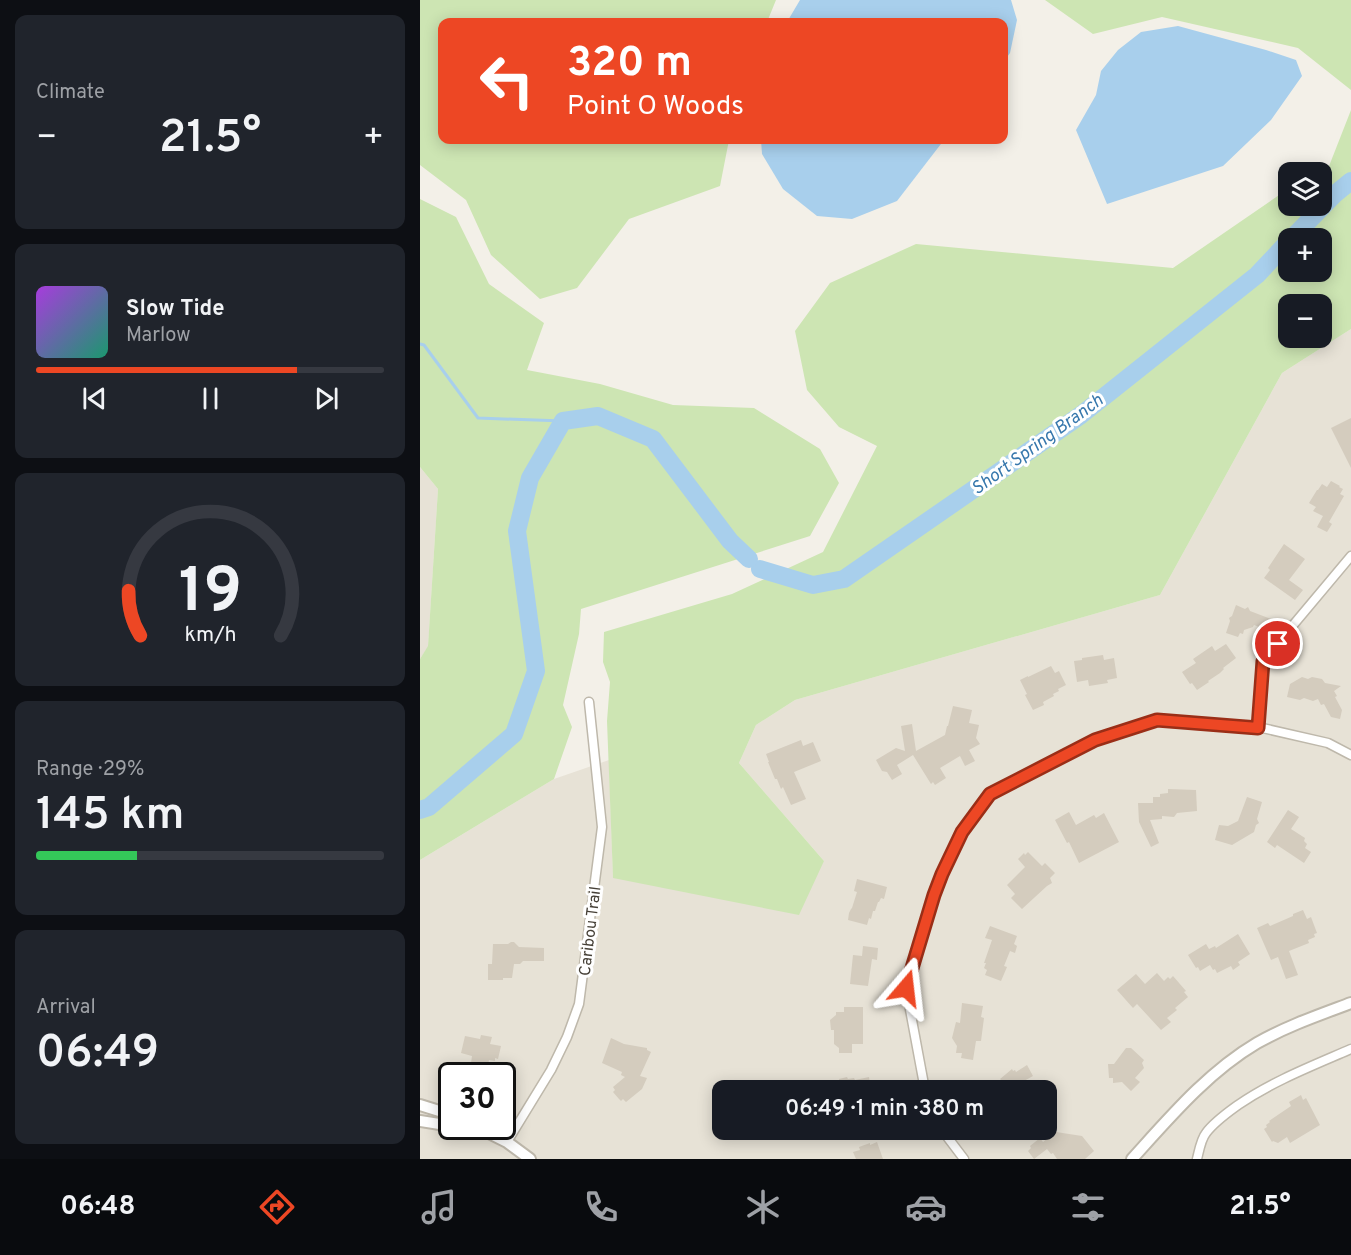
<!DOCTYPE html>
<html lang="en">
<head>
<meta charset="utf-8">
<style>
	:root { --surface:#171b24; --page:#20242c; --text:#f1f3f6; --muted:#9ea1a6; --line:#363941; --accent:#ed4724 }
	body { margin:0; font-family:Overpass,sans-serif; background:var(--page); color:var(--text); height:100vh; display:flex; flex-direction:column; font-size:22px; white-space:nowrap }
	* { box-sizing:border-box; margin:0 }
	p { font-size:20px; color:var(--muted) }
	.icon { flex:none; width:33px; height:33px; fill:none; stroke:currentColor; stroke-width:2; stroke-linecap:round; stroke-linejoin:round }
	.map { position:relative; flex:1; overflow:hidden }
	.sheet { display:flex; flex-direction:column; gap:15px; padding:15px; background:#0d0f14; width:420px }
	.sheet>* { flex:none }
	.guide { position:absolute; left:18px; top:18px; width:570px; height:126px; border-radius:12px; box-shadow:0 3px 15px #0003; background:#ed4724; color:#fff; overflow:hidden }
	.fabs { position:absolute; left:858px; top:162px; display:grid; gap:12px }
	.fabs a { display:grid; place-items:center; width:54px; height:54px; border-radius:12px; background:var(--surface); box-shadow:0 3px 15px #0003; font-size:30px }
	.speed { position:absolute; left:18px; top:1062px; display:flex; gap:12px; font-size:30px; font-weight:700; text-align:center }
	.speed>* { display:grid; place-content:center; width:78px; height:78px; border-radius:50%; background:var(--surface); box-shadow:0 3px 15px #0003; line-height:1 }
	.speed .limit { border:3px solid #111; border-radius:9px; background:#fff; color:#111 }
	.pin { position:absolute; display:grid; place-items:center; width:51px; height:51px; color:#fff; margin:-26px; border:3px solid #fff; border-radius:50%; box-shadow:0 2px 6px #0007 }
	.me { position:absolute; width:66px; margin:-33px; rotate:17deg; stroke-linejoin:round; filter:drop-shadow(0 0 4px #0008) }
	.turn { display:flex; align-items:center; gap:21px; height:126px; padding:0 30px; font-size:27px }
	.turn .icon { width:78px; height:78px; stroke-width:2.5 }
	.turn b { display:block; font-size:42px; line-height:51px }
	.big { font-size:45px; font-weight:600; line-height:1.1 }
	.sheet .tile { flex:1; display:flex; flex-direction:column; justify-content:center; gap:9px; min-width:0; padding:0 21px; border-radius:12px; background:var(--page) }
	.sheet .dial { align-items:center; gap:0 }
	.dial svg { height:156px; overflow:visible; fill:none; stroke:var(--line); stroke-width:7; stroke-linecap:round; text-anchor:middle }
	.dial text { fill:var(--text); stroke:none }
	.song { display:flex; align-items:center; gap:18px }
	.cover { width:72px; height:72px; border-radius:9px; background:linear-gradient(135deg,hsl(280 70% 55%),hsl(160 70% 35%)) }
	.played { height:6px; border-radius:3px; background:linear-gradient(90deg,var(--accent) 75%,var(--line) 75%) }
	.keys { display:flex; justify-content:space-around; direction:ltr }
	.heat { display:flex; justify-content:space-between; align-items:center; font-size:33px; direction:ltr }
	.charge { height:9px; border-radius:4px; background:linear-gradient(90deg,#34c759 29%,var(--line) 0) }
	.trip { position:absolute; left:292px; top:1080px; width:345px; height:60px; border-radius:12px; background:var(--surface); box-shadow:0 3px 15px #0003; font-weight:600; line-height:60px; text-align:center }
	.tab-bar { display:flex; height:96px; justify-content:space-around; align-items:center; background:#090b0e; color:var(--muted) }
	.tab-bar .icon { width:42px; height:42px }
	.tab-bar .on { color:var(--accent) }
	.tab-bar b { font-size:27px; color:var(--text) }
	main { display:flex; flex:1; min-height:0 }
	.map>svg:first-child { display:block }
</style>
</head>
<body>
<main>
<section class="sheet">
<div class="tile"><p>Climate</p>
<div class="heat"><a>−</a><b class="big">21.5°</b><a>+</a></div>
</div>
<div class="tile">
<div class="song"><i class="cover"></i><div><b>Slow Tide</b><p>Marlow</p></div></div>
<div class="played"></div>
<div class="keys"><svg class="icon" aria-label="previous" viewBox="0 0 24 24"><path d="M18 5L8 12l10 7zM5 5v14"/></svg><svg class="icon" aria-label="pause" viewBox="0 0 24 24"><path d="M8 5v14M16 5v14"/></svg><svg class="icon" aria-label="next" viewBox="0 0 24 24"><path d="M6 5l10 7-10 7zM19 5v14"/></svg></div>
</div>
<div class="tile dial"><svg viewBox="0 0 100 80">
<path d="M14 69A42 42 0 1 1 86 69"/>
<path d="M14 69A42 42 0 0 1 8 46" stroke="#ed4724"/>
<text x="50" y="56" font-size="32" font-weight="700">19</text>
<text x="50" y="72" font-size="11">km/h</text>
</svg></div>
<div class="tile"><p>Range · 29%</p><b class="big">145 km</b><div class="charge"></div></div>
<div class="tile"><p>Arrival</p><b class="big">06:49</b></div>
</section>
<div class="map">
<svg width="931" height="1159" viewBox="0 0 931 1159">
	<rect width="100%" height="100%" fill="#f3f0e8"/>
	<g fill="#e7e2d6" fill-rule="evenodd">
		<path d="M931,329V1159H0V860L134,779L189,760L193,878L404,861L319,763L336,725L375,700L740,595L862,373ZM32,1076H82V1126H32ZM303,1090H627V1130H303Z"/>
		<path d="M0,467L18,489L8,647L0,659Z"/>
	</g>
	<g fill="#cde5b3" fill-rule="evenodd">
		<path d="M0,0H356L347,22H22V140H309L300,186L209,219L157,288L120,299L71,255L46,200L0,165Z"/>
		<path d="M625,0H931V90L878,48L742,17L673,34Z"/>
		<path d="M931,110V329L862,373L740,595L375,700L336,725L319,763L404,861L379,915L193,878L187,721L190,682L183,662L184,632L312,594L403,552L457,446L419,427L387,390L375,331L410,283L496,244L753,268L868,189V206H885L890,212L893,206H902V184ZM902,238V272H868V238ZM902,304V338H868V304Z"/>
		<path d="M0,199L36,217L69,284L124,323L107,370L180,384L253,405L334,408L400,449L419,483L390,536L161,609L159,634L143,705L152,727L134,779L0,860V659L8,646L18,489L0,467Z"/>
	</g>
	<g fill="#a8cfec">
		<path d="M380,0H591L597,20L590,53L584,61V22H367Z"/>
		<path d="M758,26L846,50L876,60L882,76L851,120L803,166L687,204L656,130L676,95L681,71L698,50L721,32Z"/>
		<path d="M341,140H524L477,201L432,219L397,216L363,189L342,154Z"/>
	</g>
	<g fill="none" stroke-linecap="round" stroke-linejoin="round">
		<path stroke="#a8cfec" stroke-width="3" d="M0,344L4,345L58,418L143,421"/>
		<g stroke="#a8cfec" stroke-width="18">
			<path d="M872,238L915,194L931,181"/>
			<path d="M340,569L393,585L424,579L661,415L837,275L868,242"/>
			<path d="M0,810L9,807L94,734L116,671L97,531L110,478L143,421L178,416L233,439L310,541L329,559"/>
		</g>
	</g>
	<g fill="#d4ccbe">
		<path d="M931,418V468L911,428Z"/>
		<path d="M911,481L920,486L919,487L923,489L920,494L924,496L909,522L912,524L907,532L897,527L903,516L893,511L896,507L889,503L897,490H898L902,484L907,487Z"/>
		<path d="M864,544L885,559L869,580L883,590L875,600L844,578L850,570L848,568Z"/>
		<path d="M816,605L825,609L828,607L830,611L851,619L847,630L834,625L833,627L824,630L823,634L820,633L818,637L806,633L810,621L809,618L812,616Z"/>
		<path d="M806,644L816,658L803,668L804,669L800,673L788,681L789,682L777,690L772,683L770,684L762,672L776,663L773,659L792,646L795,651Z"/>
		<path d="M683,655L684,660L694,658L697,678L687,680L688,683L669,686L668,680L657,682L654,661L662,660V658Z"/>
		<path d="M631,666L635,673L639,671L646,685L638,689L639,691L633,694L634,696L623,702L624,705L613,710L605,695L607,694L600,680L608,676V677Z"/>
		<path d="M882,677L888,679L892,677L902,679L905,683L921,686L914,691L917,696L915,697L922,710L920,719L911,717L904,704L901,705L898,699L893,701L884,698L880,700L867,697L870,684Z"/>
		<path d="M533,706L552,710L549,723L559,725L556,738L560,744L549,750L555,761L545,766L540,756L520,768L526,778L515,785L513,782L511,784L493,755L477,765L482,774L472,780L467,772L462,771L456,760L476,748L485,751L481,726L492,724L496,751L525,735L527,726H528Z"/>
		<path d="M381,740L383,746L393,742L401,761L374,772L386,799L371,805L363,787L361,789L357,779H355L348,762H349L346,754Z"/>
		<path d="M748,789L776,790L777,811L757,813L754,817L742,816V819L730,820L739,843L731,847L719,822L718,803H733V797H740V794L748,793Z"/>
		<path d="M827,797L842,802L837,819L839,823L836,825L834,832L812,845L795,840L799,825L808,826L818,821Z"/>
		<path d="M868,810L879,817L871,829L885,838L884,841L887,844L885,848L891,852L884,863L857,845L855,848L847,842Z"/>
		<path d="M649,812L656,825L674,815L676,818L684,813L699,842L659,863L649,842L647,843L635,820Z"/>
		<path d="M608,852L622,866L625,863L635,873L630,878L632,883L627,886L602,909L591,898L595,894L587,885L605,867L598,859L604,853L605,855Z"/>
		<path d="M437,879L467,887L464,899L461,898L459,902H458L455,911H453L451,919L449,918L447,925L428,920L429,913L431,909L432,908L437,892L434,891Z"/>
		<path d="M883,910L887,919L891,917L897,933L894,934L895,937L888,940L889,943L869,951L878,975L866,979L858,957L851,960L837,928L848,923L850,926L873,916V914Z"/>
		<path d="M570,926L597,936L594,944L597,946L595,953L590,951L584,966L587,967L581,981L565,975L567,970L564,968L566,963H564L572,940L565,938Z"/>
		<path d="M818,934L830,954L818,962L820,965L813,970L811,966L797,973L795,969L793,970L790,965L780,971L778,967L776,968L768,955L786,944L789,949L795,946L796,948Z"/>
		<path d="M91,942H94L99,947L124,948V961H103L100,964H94L92,978H83V980H68V964H72L73,944H88Z"/>
		<path d="M443,946L458,948L457,960L452,959L448,986L430,984L433,955L442,956Z"/>
		<path d="M737,973L744,981L748,977L750,979L753,976L766,991L764,992L768,997L755,1008L757,1010L747,1018L751,1022L741,1030L717,1004L713,1008L697,990L716,974L725,984Z"/>
		<path d="M542,1003L563,1006L561,1017L564,1018L561,1041H556L553,1060L541,1058L542,1053H536L537,1046L532,1038L536,1022L540,1023Z"/>
		<path d="M424,1007H443V1044H432V1053H419V1048L414,1044V1030H411L410,1020L416,1015V1012H424Z"/>
		<path d="M61,1035L72,1037L70,1044L81,1046L78,1059L75,1058V1061L69,1060L66,1076H55L58,1064L51,1063L52,1056L41,1053L45,1036L60,1039Z"/>
		<path d="M191,1038L204,1044L227,1048V1050L231,1052L220,1076L227,1078L222,1089L206,1102L203,1099L201,1101L199,1099L193,1092L195,1090L193,1087L205,1077L201,1075L202,1072L182,1063Z"/>
		<path d="M706,1048H711L724,1060L722,1063L724,1068L715,1078L720,1082L711,1091L702,1082L693,1083V1078H689L688,1064H694Z"/>
		<path d="M607,1065L613,1076L604,1081L610,1090H563L581,1080L580,1079L592,1069L593,1071L595,1070L596,1072Z"/>
		<path d="M427,1077L428,1079L434,1078L435,1080L449,1077L451,1089L445,1090H421L419,1079Z"/>
		<path d="M881,1095L883,1100L886,1098L900,1125L870,1143L867,1137L858,1143L853,1141L852,1142L844,1129L847,1127L846,1125L850,1122L849,1121L871,1106L869,1102Z"/>
		<path d="M636,1132L662,1136L674,1151L665,1159H637L633,1153L631,1154L627,1149L614,1159L608,1151L611,1148L610,1146L620,1138L623,1142Z"/>
		<path d="M457,1142L463,1159H436L433,1152L440,1150L439,1147L450,1143V1145Z"/>
	</g>
	<g fill="none" stroke-linecap="round" stroke-linejoin="round">
		<g stroke="#beb8ab" stroke-width="11">
			<g id="minor">
				<path d="M838,727L843,661L931,556"/>
				<path d="M505,1090L486,988L514,895L522,874L542,832L570,794L675,740L737,720L838,727L908,743L931,755"/>
				<path d="M522,1130L544,1159"/>
				<path d="M87,1142L131,1070L147,1037L159,1004L182,827L169,702"/>
				<path d="M777,1159C779,1151 781,1139 786,1133C794,1122 807,1113 818,1105C853,1081 892,1066 931,1049"/>
			</g>
		</g>
		<g stroke="#beb8ab" stroke-width="14">
			<g id="tertiary">
				<path d="M0,1105L32,1115"/>
				<path d="M0,1121L32,1126"/>
				<path d="M36,1126L62,1131"/>
				<path d="M55,1126L87,1142L110,1159"/>
				<path d="M712,1159C750,1117 788,1072 837,1043C867,1026 899,1015 931,1003"/>
			</g>
		</g>
		<use href="#minor" stroke="#fff" stroke-width="8"/>
		<use href="#tertiary" stroke="#fff" stroke-width="10"/>
	</g>
	<g fill="none" stroke-linecap="round" stroke-linejoin="round">
		<g stroke="#9a2e17" stroke-width="15">
			<path id="route" d="M486,988L514,895L522,874L542,832L570,794L675,740L737,720L838,728L843,661L858,644"/>
		</g>
		<use href="#route" stroke="#ed4724" stroke-width="10"/>
	</g>
	<g text-anchor="middle" stroke-width="6" stroke-linejoin="round" paint-order="stroke">
		<g font-size="16" fill="#464037" stroke="#fff">
			<text transform="translate(169 931) rotate(-83)" y="6">Caribou Trail</text>
		</g>
		<g font-size="18" font-style="italic" fill="#3677ac" stroke="#fff">
			<text transform="translate(617 444) rotate(-36)" y="6">Short Spring Branch</text>
		</g>
	</g>
</svg>
<div class="fabs">
<a><svg class="icon" aria-label="layers" viewBox="0 0 24 24"><path d="M12 4l9 5-9 5-9-5zM3 14l9 5 9-5"/></svg></a>
<a>+</a>
<a>−</a>
</div>
<div class="speed"><div class="limit">30</div></div>
<div class="pin" style="left:858px;top:644px;background:#d93025"><svg class="icon" aria-label="arrive" viewBox="0 0 24 24"><path d="M6 21V4h12l-3 4 3 4H6"/></svg></div>
<svg class="me" style="left:486px;top:988px" viewBox="-20 -20 40 40"><path d="M0-17L14 15 0 8-14 15z" fill="#ed4724" stroke="#fff" stroke-width="4"/></svg>
<div class="trip">06:49 · 1 min · 380 m</div>
<div class="guide">
<div class="turn"><svg class="icon" aria-label="left" viewBox="0 0 24 24"><path d="M17 20v-9H6M10 6l-5 5 5 5"/></svg><div><b>320 m</b>Point O Woods</div></div>
</div>
</div>
</main>
<nav class="tab-bar">
<b>06:48</b>
<svg class="icon on" aria-label="directions" viewBox="0 0 24 24"><path d="M12 3l9 9-9 9-9-9zM9 14v-3h6M13 9l2 2-2 2"/></svg>
<svg class="icon" aria-label="music" viewBox="0 0 24 24"><path d="M9 18V5l10-2v13"/><circle cx="6" cy="18" r="3"/><circle cx="16" cy="16" r="3"/></svg>
<svg class="icon" aria-label="phone" viewBox="0 0 24 24"><path d="M5 4h4l2 5-3 2q2 4 5 5l2-3 5 2v4C11 20 4 13 5 4z"/></svg>
<svg class="icon" aria-label="climate" viewBox="0 0 24 24"><path d="M12 3v18M4 7l16 10M4 17L20 7"/></svg>
<svg class="icon" aria-label="car" viewBox="0 0 24 24"><path d="M5 17H2v-5l4-1 3-4h7l3 4 3 1v5h-3M9 17h6M6 11h13"/><circle cx="7" cy="17" r="2"/><circle cx="17" cy="17" r="2"/></svg>
<svg class="icon" aria-label="filters" viewBox="0 0 24 24"><path d="M4 7h16M4 17h16"/><circle cx="9" cy="7" r="2"/><circle cx="15" cy="17" r="2"/></svg>
<b>21.5°</b>
</nav>
</body>
</html>
